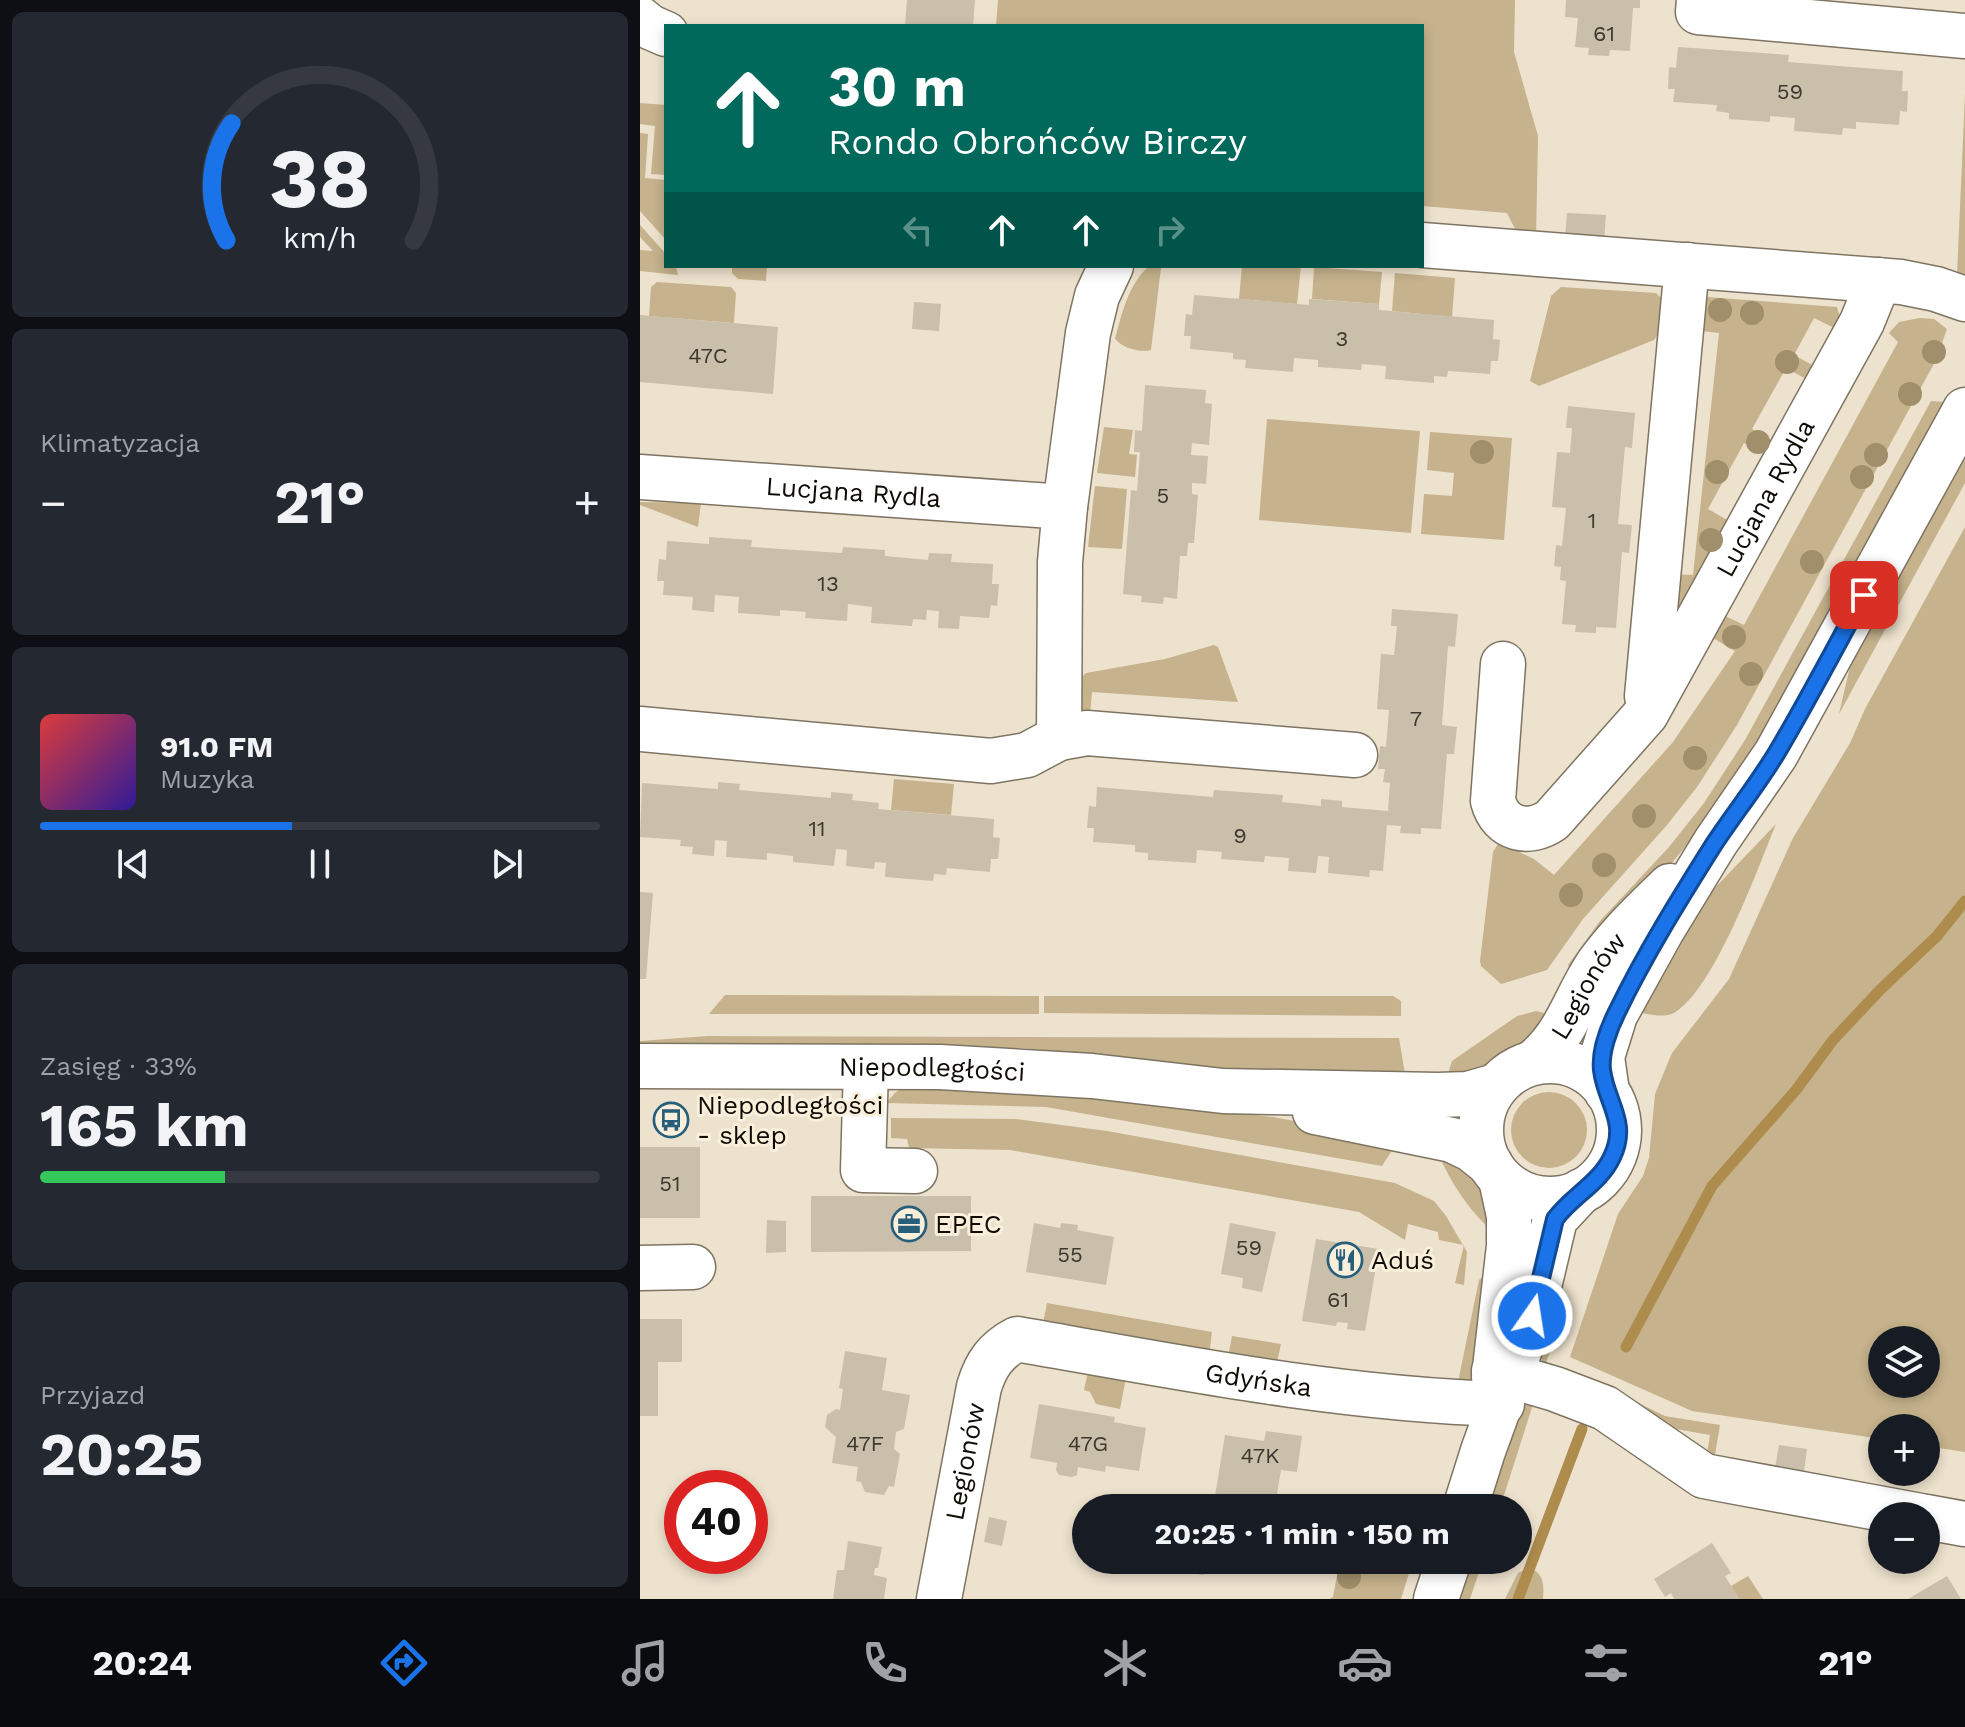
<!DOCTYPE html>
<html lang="pl">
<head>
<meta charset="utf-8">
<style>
	:root { --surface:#171b24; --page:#242831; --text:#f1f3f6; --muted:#9ea1a6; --line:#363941; --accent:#1a73e8 }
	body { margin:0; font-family:"Work Sans",sans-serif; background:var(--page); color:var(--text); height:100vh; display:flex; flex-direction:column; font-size:30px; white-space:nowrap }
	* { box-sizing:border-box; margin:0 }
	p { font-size:26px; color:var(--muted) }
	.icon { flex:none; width:44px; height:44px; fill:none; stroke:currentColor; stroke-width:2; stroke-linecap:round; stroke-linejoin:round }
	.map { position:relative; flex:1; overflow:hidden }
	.panel { display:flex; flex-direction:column; gap:12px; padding:12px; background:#0d0f14; width:640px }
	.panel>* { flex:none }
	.top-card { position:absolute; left:24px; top:24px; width:760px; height:244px; border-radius:0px; box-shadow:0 4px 12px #0003; background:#00695c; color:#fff; overflow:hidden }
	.controls { position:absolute; left:1228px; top:1326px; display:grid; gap:16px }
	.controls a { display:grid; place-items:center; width:72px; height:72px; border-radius:50%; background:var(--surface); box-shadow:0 4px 12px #0003; font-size:40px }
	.speed { position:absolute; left:24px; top:1470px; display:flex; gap:16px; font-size:40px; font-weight:700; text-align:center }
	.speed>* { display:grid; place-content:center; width:104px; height:104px; border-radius:50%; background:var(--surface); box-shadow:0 4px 12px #0003; line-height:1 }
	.speed .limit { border:12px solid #d22; background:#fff; color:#111 }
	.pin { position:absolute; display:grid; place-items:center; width:68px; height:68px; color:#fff; margin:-34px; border-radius:16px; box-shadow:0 4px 12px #0006 }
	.me { position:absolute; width:88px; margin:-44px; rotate:13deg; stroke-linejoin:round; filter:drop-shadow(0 0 6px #0008) }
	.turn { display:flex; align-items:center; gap:28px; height:168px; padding:0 32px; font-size:36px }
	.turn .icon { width:104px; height:104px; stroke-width:2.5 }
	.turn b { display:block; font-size:56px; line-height:68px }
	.lanes { display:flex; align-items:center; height:76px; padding:0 32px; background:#0003; justify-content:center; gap:40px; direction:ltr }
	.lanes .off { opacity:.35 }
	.big { font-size:60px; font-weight:700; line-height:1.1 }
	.panel .widget { flex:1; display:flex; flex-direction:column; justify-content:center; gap:12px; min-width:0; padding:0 28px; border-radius:12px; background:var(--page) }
	.panel .dial { align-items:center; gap:0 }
	.dial svg { height:208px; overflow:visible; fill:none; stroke:var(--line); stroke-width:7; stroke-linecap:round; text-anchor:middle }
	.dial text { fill:var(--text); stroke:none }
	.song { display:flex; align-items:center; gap:24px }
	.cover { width:96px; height:96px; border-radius:12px; background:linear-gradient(135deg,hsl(0 70% 55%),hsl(250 70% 35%)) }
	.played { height:8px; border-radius:4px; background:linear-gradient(90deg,var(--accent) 45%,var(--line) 45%) }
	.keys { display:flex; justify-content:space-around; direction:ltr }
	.heat { display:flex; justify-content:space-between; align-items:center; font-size:44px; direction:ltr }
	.charge { height:12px; border-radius:6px; background:linear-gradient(90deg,#34c759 33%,var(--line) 0) }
	.trip { position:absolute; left:432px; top:1494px; width:460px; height:80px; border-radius:40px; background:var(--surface); box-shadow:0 4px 12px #0003; font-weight:700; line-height:80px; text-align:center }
	.tabs { display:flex; height:128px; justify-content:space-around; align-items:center; background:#090b0e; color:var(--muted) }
	.tabs .icon { width:56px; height:56px }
	.tabs .active { color:var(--accent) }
	.tabs b { font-size:36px; color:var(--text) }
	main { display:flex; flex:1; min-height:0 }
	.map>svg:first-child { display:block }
</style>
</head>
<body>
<main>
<section class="panel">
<div class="widget dial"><svg viewBox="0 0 100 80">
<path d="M14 69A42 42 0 1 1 86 69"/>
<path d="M14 69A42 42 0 0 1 16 24" stroke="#1a73e8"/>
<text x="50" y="56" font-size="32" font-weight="700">38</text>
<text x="50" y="72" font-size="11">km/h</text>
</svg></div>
<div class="widget"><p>Klimatyzacja</p>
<div class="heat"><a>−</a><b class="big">21°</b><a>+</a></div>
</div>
<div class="widget">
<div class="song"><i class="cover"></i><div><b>91.0 FM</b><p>Muzyka</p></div></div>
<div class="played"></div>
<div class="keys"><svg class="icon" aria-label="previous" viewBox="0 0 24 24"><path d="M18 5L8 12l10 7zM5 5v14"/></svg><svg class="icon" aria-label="pause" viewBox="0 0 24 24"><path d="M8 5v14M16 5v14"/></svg><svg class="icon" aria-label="next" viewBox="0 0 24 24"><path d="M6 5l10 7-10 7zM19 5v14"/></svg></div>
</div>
<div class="widget"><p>Zasięg · 33%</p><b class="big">165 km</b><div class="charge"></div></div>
<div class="widget"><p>Przyjazd</p><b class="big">20:25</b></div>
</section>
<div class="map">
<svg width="1325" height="1599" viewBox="0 0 1325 1599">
	<rect width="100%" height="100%" fill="#ede2cd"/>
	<g fill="#c6b28c" fill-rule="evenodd">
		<path d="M358,0H875L874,52L898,136L896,240L880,239L867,213L782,206V26H356Z"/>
		<path d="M1325,94V277L1317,275Z"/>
		<path d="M0,103L26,105V175L11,174L15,126L0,124Z"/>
		<path d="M0,133L8,134L5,178L26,180V240L0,211Z"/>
		<path d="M0,225L26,254V266H36L38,275L0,271V250L13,251L0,237Z"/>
		<path d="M92,266H127L126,281L98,279L92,273Z"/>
		<path d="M509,266L521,268L511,350C500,353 483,348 475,339C482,313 488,285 509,266Z"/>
		<path d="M602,266H661L657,304L599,299Z"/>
		<path d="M674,267L742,272L739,304L672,299Z"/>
		<path d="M755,273L815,278L812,317L752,311Z"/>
		<path d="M17,282L91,287L96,293L94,323L9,316L11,287Z"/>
		<path d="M921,287L1016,293L1023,300L1019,333L1014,340L899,386L890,381L911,296Z"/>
		<path d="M1054,296L1197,307L1200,317L1196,329L1174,318L1154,355L1174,366L1168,380L1146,368L1112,429L1133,441L1126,455L1104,443L1068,509L1089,521L1027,643L1031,574L1053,575L1079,333L1052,330Z"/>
		<path d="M1280,318L1294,319L1307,329L1296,360L1097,725L1057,787L1027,825L943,919L907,970L861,984L841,966L840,961L853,852L858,844H862L894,859L914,875L1033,742L1095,651L1066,634L1079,613L1104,625L1258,342L1249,333L1259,322Z"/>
		<path d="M1291,401L1307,402L1125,732L1085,795L1049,842L934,983L928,965L960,921L1029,847L1064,803L1105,740Z"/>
		<path d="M627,419L780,431L771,533L619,520Z"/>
		<path d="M464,427L493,430L489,454L497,455L495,477L457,473Z"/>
		<path d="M790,432L872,438L864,540L781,534L784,494L812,496L814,473L787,470Z"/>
		<path d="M1325,452V483L1199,714L1212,658Z"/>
		<path d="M455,486L487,489L482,549L448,547Z"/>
		<path d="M0,502L61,503L58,527L0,505Z"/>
		<path d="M1325,527V1452L1286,1446V1428H1242V1439L1052,1411L930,1357L978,1214L1003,1176L1009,1158L1015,1094L1032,1053L1089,979L1153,838L1210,743L1225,709ZM1242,1340H1286V1384H1242Z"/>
		<path d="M574,645L578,647L598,702L452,692L450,715L439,712L438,680L446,673L525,659Z"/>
		<path d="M254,779L314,784L311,815L251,810Z"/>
		<path d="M1136,824C1118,868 1074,990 1034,1013C1022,1019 1004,1013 991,1011L1048,916Z"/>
		<path d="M85,995L399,996V1014H69Z"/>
		<path d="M404,996H753L761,1001V1016L404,1013Z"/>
		<path d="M896,1011L908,1014L877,1054L852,1069L805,1084L812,1061L877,1016Z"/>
		<path d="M68,1036L759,1038L766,1080L570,1070L383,1048L0,1045V1041Z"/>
		<path d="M267,1086L396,1089L633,1117L758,1141L742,1166L406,1107L246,1103L256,1092Z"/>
		<circle cx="909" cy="1130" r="38"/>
		<path d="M251,1118L376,1119L467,1131L755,1183L794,1201L806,1216L827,1252L824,1285L815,1283L824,1245L799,1240L798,1232L768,1224L765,1240L719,1212L370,1150L269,1148L267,1139L251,1138Z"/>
		<path d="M798,1153L843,1179L857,1235C831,1214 811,1184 798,1153Z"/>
		<path d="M845,1275L835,1384L816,1392L839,1280Z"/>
		<path d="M912,1282L926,1303L905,1366L898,1352Z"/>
		<path d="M407,1303L572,1332L568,1365L400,1338Z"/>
		<path d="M592,1336L641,1344L634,1376L586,1368Z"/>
		<path d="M449,1367L487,1373L480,1409L456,1404L450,1392L444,1390Z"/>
		<path d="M926,1368L1025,1416L1080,1425L1074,1461H1066L1070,1435L1019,1426L925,1375Z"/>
		<path d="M894,1401L860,1508H846L881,1404Z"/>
		<path d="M700,1560H773L761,1599H689L693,1597Z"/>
		<path d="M830,1560H843L830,1599H817Z"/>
		<path d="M890,1567C904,1575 904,1584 903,1599H865L878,1573Z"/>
		<path d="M1108,1576L1123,1599H1099L1091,1586Z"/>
	</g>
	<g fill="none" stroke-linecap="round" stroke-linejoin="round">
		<g stroke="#ae8c4d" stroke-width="11">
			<path d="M986,1347L1072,1186L1156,1090L1193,1040L1240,990L1297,936L1325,901"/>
			<path d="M878,1599L942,1429"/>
		</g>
	</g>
	<g fill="#cabfab">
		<path d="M267,0H335L333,26H265Z"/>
		<path d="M926,0H1000V8H993L990,51L970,50L969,56L948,55L949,48L935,47L938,18L925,17Z"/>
		<path d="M1038,47L1149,55L1148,62L1263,71L1262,91H1268L1267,112L1260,111L1259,125L1216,122V129L1203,128L1202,135L1154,131L1155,118L1130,116V122L1089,119V113L1076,111L1077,105L1033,102L1035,89H1028L1029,67L1036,68Z"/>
		<path d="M927,213L966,215L964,242L925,239Z"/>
		<path d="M554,295L669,305V299L739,304V310L854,320L853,339L860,340L858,361H851L850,374L808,371L807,377L794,376V383L745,379L746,366L722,364L721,370L678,367V360L654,358L653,372L605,368L606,360L593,359V353L550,349L551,336H544L546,314L552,315Z"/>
		<path d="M274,302L301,304L299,331L272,329Z"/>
		<path d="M0,315L138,327L133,394L0,382Z"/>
		<path d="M505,385L566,390L565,403L572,404L569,445L552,443L551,455L568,456L566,484L552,483V494L558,495L554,543H548L547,556H540L537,599L524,597L523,604L501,602L502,596L483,594L491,490L497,491L500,452H494L495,430L502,431Z"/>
		<path d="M928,406L995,413L992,448L985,447L978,524L992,525L989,553L982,552L976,628L956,627V633L935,632L936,625L922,624L926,581L920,580L921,567L914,566L916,545L922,546L926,508L912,507L917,452L930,453L932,428H926Z"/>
		<path d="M69,537L112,540L111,547L202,553L203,547L245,550V556L288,560L289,553L312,554L311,562L353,564L352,584H359L357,606L351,605L349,618L320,616L319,629L298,628L299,611L287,610L286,620L273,619L272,626L231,623L232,607L208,604L207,621L165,618L166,612L140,610V616L98,613L99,597L75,595L74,612L52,610L53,597L23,595L24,581H17L19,559L26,560L27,541L69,544Z"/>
		<path d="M752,609L818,614L815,647L808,646L802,725L817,727L814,754H807L801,829L781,828V834L760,833L761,826L747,825L743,871L730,870L729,877L688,873L689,857L678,856L676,873L648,871L649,858L625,856L624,862L581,859L582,852L557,850L556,863L508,860V853L495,852V845L453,842L454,828H447L449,806L456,807L457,787L573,797L574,790L643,795L642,802L681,806V799L702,801V807L748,811L750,783L743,782L745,769H738L740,746L746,747L749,710L737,709L741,654L754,655L757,626H751Z"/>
		<path d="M78,782L100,784L99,790L191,798V792L213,794L212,800L239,803L238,809L354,819L353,837L360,838L358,859H351L350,872L307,868L306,875L294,874L293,881L245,877L246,863L235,862L234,869L206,866L207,850L196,849L194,866L153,862V856L127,853V860L86,857L87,841L75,840L74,856L52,854L53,847L40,846L41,840L0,837L2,783L78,789Z"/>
		<path d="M0,892L13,893L6,979H0Z"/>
		<rect x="0" y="1147" width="60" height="71"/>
		<path d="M171,1196H331V1251L171,1252Z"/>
		<path d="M127,1220L146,1221V1252L126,1253Z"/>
		<path d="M394,1223L420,1228L421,1223L438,1225L437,1230L474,1237L466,1285L386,1272Z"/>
		<path d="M590,1223L636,1232L622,1292L602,1288L603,1278L581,1274Z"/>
		<path d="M676,1239L739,1249L725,1331L707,1329L708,1323L697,1322L696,1326L662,1321Z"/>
		<path d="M0,1319H42V1362H18V1416H0Z"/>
		<path d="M205,1351L247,1358L242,1390L270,1395L264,1429L256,1432L254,1449L260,1454L254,1487L249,1486L244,1495L225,1492L221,1482L216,1481L218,1467L192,1463L196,1437L185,1427L187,1415L196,1409L200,1410L203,1389L199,1388Z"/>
		<path d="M399,1404L475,1417L474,1422L506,1428L499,1471L466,1466L465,1472L438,1467L437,1475L432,1477L419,1475L416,1470L417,1463L390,1458Z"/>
		<path d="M626,1431L662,1436L657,1472L641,1470L636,1500H642L641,1508H573L585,1435L624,1441Z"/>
		<path d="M1139,1445L1167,1449L1163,1479L1134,1474Z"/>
		<path d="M42,1508V1530H30L29,1509Z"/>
		<path d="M349,1517L367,1521L362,1546L344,1542Z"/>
		<path d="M208,1541L242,1547L238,1568H235L234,1575L247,1578L244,1599H193L197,1570H204Z"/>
		<path d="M1072,1543L1091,1573L1085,1576L1099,1599H1034L1031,1593L1025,1597L1014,1579Z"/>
		<path d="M513,1560H565L563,1575L512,1566Z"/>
		<path d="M1307,1576L1321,1599H1268Z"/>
	</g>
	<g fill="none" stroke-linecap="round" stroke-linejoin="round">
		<g stroke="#7e7462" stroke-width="47">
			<g id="minor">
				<path d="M1059,0L1058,12L1325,36"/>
				<path d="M0,19L10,27L26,34"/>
				<path d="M782,245L1261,282L1296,289L1325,299"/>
				<path id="s1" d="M0,477L425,507"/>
				<path id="s2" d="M863,664L853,801C861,830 889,836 912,820L1006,714L1222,322L1239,280"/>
				<path d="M1007,696L1047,265"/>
				<path d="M0,729L351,761L387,755L419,738L420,562L425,507L448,333L457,296L471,266"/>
				<path d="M419,738L447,733L715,755"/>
				<circle cx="910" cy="1130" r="69"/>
				<path id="s3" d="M894,1062C928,1034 934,999 958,964C979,935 1004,911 1030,886"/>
				<path id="s4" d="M0,1066L300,1067L452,1076L583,1091L798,1095L828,1094L856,1086"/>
				<path d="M226,1067L223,1170L275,1171"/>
				<path d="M967,1092L962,1057L975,1015L1022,930L1075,843L1136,754L1325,410"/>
				<path d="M675,1112L812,1140L831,1149L851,1165"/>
				<path d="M0,1268L53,1267"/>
				<path d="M854,1371L915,1389L965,1408L1064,1476L1281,1516"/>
				<path d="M854,1377L869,1246V1216L861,1179"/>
				<path d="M825,1508L843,1451L892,1316L915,1219L941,1191"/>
				<path d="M1286,1517L1325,1524"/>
				<path id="s5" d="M299,1599L339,1387C346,1364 356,1350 377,1339C537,1367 698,1399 862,1404"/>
				<path d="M796,1599L809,1560"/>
			</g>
		</g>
		<use href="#minor" stroke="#fff" stroke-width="44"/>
	</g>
	<g fill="#a18e6a">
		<circle cx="1080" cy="310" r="12"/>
		<circle cx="1112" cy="313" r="12"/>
		<circle cx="1294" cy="352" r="12"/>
		<circle cx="1147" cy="362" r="12"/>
		<circle cx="1270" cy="394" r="12"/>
		<circle cx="1118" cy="442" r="12"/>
		<circle cx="842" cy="452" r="12"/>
		<circle cx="1236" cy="455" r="12"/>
		<circle cx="1077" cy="472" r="12"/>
		<circle cx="1222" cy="477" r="12"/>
		<circle cx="1071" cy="540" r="12"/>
		<circle cx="1172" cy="562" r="12"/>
		<circle cx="1094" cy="637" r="12"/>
		<circle cx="1111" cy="674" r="12"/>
		<circle cx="1055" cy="758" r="12"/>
		<circle cx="1004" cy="816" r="12"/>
		<circle cx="964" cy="865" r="12"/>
		<circle cx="931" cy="895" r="12"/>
		<circle cx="709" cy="1577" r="12"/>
	</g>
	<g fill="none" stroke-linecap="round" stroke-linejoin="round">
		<g stroke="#114b97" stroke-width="20">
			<path id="route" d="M892,1316L915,1219C932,1196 960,1183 972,1157C989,1122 966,1103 962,1070C960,1052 969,1028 977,1012C1005,954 1040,898 1074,844C1094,814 1117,785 1136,754C1167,702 1195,648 1224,595"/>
		</g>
		<use href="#route" stroke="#1a73e8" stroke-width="14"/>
	</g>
	<defs>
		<g id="bus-ring" transform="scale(1.8)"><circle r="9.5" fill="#faefda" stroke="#275e79" stroke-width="1.5"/><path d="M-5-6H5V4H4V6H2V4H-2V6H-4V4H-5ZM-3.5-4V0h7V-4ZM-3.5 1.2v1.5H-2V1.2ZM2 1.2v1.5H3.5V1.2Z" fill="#275e79"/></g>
		<g id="office-ring" transform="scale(1.8)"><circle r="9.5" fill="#faefda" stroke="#275e79" stroke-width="1.5"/><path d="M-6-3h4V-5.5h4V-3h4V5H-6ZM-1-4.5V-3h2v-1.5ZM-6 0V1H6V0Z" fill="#275e79"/></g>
		<g id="restaurant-ring" transform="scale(1.8)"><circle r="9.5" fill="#faefda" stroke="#275e79" stroke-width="1.5"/><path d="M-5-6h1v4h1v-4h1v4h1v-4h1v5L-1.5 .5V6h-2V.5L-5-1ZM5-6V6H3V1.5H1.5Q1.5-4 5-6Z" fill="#275e79"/></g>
	</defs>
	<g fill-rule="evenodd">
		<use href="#bus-ring" x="31" y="1120"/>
		<use href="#office-ring" x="269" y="1224"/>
		<use href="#restaurant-ring" x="705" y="1260"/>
	</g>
	<g text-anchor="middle" stroke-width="6" stroke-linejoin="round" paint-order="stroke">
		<g font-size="22" fill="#3e382e">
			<text x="964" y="41">61</text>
			<text x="1150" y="99">59</text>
			<text x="702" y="346">3</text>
			<text x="68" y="363">47C</text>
			<text x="523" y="503">5</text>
			<text x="952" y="528">1</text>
			<text x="188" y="591">13</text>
			<text x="776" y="726">7</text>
			<text x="177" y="836">11</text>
			<text x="600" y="843">9</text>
			<text x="30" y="1191">51</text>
			<text x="609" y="1255">59</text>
			<text x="430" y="1262">55</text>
			<text x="698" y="1307">61</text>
			<text x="225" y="1451">47F</text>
			<text x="448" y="1451">47G</text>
			<text x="620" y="1463">47K</text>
		</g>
		<g font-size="26" fill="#0f0b05" stroke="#faefda">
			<text dy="9" stroke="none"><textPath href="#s1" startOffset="214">Lucjana Rydla</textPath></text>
			<text dy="9" stroke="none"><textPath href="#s2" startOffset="600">Lucjana Rydla</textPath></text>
			<text dy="9" stroke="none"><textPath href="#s3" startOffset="94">Legionów</textPath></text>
			<text dy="9" stroke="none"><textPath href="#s4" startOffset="292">Niepodległości</textPath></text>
			<text dy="9" stroke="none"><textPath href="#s5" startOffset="524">Gdyńska</textPath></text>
			<text dy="9" stroke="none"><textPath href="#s5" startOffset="140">Legionów</textPath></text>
		</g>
		<g font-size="26" fill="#0f0b05" stroke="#faefda" text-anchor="start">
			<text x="57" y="1114">Niepodległości<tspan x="57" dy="30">- sklep</tspan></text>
			<text x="295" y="1233">EPEC</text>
			<text x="731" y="1269">Aduś</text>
		</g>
	</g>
</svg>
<div class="controls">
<a><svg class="icon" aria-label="layers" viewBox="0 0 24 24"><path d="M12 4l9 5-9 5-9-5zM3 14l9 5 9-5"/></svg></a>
<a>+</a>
<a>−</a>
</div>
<div class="speed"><div class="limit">40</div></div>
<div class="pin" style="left:1224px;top:595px;background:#d93025"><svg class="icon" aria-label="arrive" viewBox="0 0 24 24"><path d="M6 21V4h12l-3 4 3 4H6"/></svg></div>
<svg class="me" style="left:892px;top:1316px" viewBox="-20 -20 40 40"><circle r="17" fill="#1a73e8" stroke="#fff" stroke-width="3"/><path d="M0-11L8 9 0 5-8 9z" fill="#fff"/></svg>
<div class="trip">20:25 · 1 min · 150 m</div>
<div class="top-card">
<div class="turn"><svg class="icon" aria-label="ahead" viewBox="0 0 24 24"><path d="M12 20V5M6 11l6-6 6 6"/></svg><div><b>30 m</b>Rondo Obrońców Birczy</div></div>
<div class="lanes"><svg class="icon off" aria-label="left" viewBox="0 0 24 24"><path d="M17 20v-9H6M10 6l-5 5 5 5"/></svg><svg class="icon" aria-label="ahead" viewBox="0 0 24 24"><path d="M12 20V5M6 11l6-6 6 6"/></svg><svg class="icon" aria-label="ahead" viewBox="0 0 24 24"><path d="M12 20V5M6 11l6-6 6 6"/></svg><svg class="icon off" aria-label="right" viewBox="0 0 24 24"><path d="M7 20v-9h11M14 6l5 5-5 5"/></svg></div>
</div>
</div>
</main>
<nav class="tabs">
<b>20:24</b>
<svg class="icon active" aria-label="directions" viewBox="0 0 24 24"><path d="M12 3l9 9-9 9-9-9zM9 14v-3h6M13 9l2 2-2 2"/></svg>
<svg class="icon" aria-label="music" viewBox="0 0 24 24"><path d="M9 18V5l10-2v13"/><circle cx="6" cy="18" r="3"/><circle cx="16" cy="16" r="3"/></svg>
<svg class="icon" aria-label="phone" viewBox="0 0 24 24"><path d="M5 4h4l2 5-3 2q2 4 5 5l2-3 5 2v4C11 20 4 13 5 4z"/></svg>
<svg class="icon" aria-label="climate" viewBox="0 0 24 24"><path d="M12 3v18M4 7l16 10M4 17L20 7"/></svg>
<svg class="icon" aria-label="car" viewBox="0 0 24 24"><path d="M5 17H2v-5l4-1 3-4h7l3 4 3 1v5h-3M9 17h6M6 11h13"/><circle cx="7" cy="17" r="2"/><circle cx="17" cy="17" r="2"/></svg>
<svg class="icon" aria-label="filters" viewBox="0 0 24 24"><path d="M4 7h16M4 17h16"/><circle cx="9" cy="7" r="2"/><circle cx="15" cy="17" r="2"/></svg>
<b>21°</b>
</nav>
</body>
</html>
